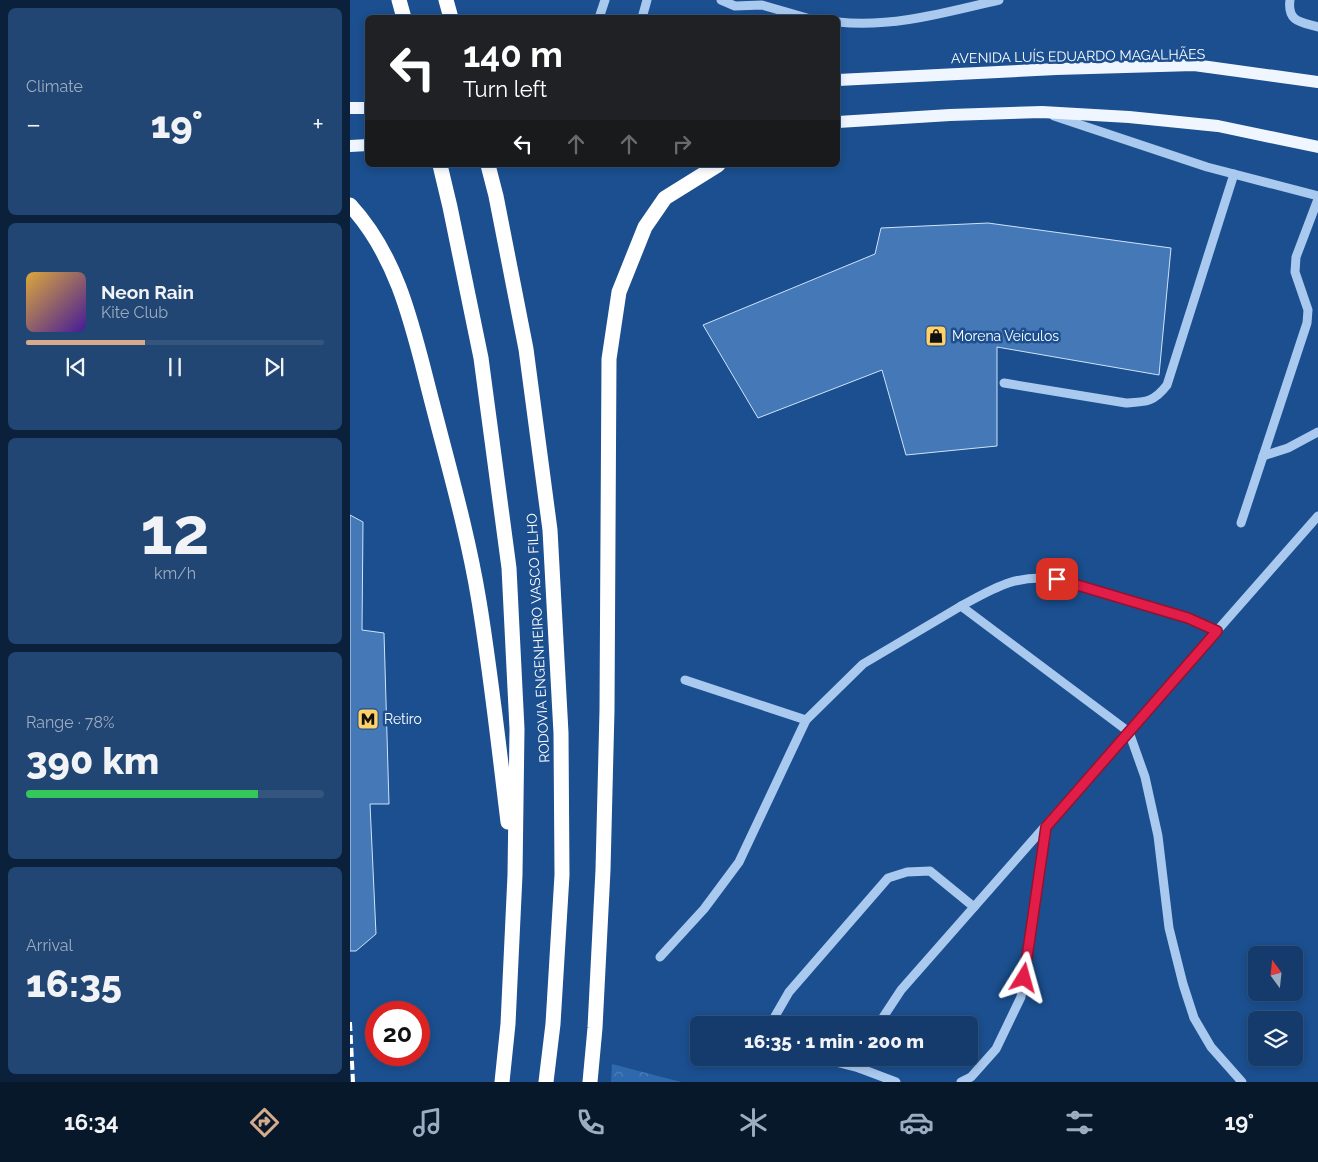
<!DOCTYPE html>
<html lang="en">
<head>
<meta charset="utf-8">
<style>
	:root { --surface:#143b6b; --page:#214673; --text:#f1f3f6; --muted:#9dadc1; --line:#33557e; --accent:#d6ab8b }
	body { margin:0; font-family:Raleway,sans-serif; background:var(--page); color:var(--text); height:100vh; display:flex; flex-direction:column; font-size:19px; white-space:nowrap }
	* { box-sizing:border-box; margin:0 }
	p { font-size:16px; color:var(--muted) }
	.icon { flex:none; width:28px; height:28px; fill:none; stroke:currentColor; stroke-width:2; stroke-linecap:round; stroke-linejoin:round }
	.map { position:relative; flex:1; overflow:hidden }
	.drawer { display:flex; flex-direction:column; gap:8px; padding:8px; background:#0b203b; width:350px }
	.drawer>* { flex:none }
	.banner { position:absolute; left:15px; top:15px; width:475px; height:152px; border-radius:8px; box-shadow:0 2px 8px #0003,0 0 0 1px var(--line); background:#202124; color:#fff; overflow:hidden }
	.needle { width:32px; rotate:345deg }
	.fabs { position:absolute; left:898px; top:946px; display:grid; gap:10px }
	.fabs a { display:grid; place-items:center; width:55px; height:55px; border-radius:8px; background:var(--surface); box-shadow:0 2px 8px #0003,0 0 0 1px var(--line); font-size:25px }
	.speed { position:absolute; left:15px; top:1001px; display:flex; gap:10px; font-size:25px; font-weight:700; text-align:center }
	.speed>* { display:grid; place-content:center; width:65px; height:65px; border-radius:50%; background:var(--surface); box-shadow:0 2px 8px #0003,0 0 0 1px var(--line); line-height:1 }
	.speed .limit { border:8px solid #d22; background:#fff; color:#111 }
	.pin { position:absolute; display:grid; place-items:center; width:42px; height:42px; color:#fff; margin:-21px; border-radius:10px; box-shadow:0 2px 8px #0006 }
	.me { position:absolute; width:55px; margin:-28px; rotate:8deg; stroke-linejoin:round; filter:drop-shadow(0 0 4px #0008) }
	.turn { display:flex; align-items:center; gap:18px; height:105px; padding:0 15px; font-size:22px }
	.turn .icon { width:65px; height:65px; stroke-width:2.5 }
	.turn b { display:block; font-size:35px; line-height:42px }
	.lanes { display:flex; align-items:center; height:48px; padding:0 15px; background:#0003; justify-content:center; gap:25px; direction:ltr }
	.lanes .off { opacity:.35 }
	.big { font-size:38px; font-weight:800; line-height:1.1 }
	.drawer .widget { flex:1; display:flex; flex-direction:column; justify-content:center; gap:8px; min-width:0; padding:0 18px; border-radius:8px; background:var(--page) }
	.drawer .dial { align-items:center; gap:0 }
	.dial b { font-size:65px; line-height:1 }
	.song { display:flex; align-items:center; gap:15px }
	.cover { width:60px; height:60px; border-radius:8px; background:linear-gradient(135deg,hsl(40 70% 55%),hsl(260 70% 35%)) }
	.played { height:5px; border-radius:2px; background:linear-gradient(90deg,var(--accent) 40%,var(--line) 40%) }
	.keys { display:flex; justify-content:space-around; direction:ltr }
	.heat { display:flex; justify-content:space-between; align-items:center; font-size:28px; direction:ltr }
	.charge { height:8px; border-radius:4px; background:linear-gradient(90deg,#34c759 78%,var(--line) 0) }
	.trip { position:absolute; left:340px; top:1016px; width:288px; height:50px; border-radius:8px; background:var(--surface); box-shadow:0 2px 8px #0003,0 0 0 1px var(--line); font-weight:800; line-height:50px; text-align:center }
	.menu { display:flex; height:80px; justify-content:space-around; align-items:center; background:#08182b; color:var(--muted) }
	.menu .icon { width:35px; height:35px }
	.menu .current { color:var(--accent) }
	.menu b { font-size:22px; color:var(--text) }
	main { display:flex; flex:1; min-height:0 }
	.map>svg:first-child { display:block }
</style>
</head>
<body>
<main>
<section class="drawer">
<div class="widget"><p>Climate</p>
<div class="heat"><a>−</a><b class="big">19°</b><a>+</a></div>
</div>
<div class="widget">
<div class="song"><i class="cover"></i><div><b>Neon Rain</b><p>Kite Club</p></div></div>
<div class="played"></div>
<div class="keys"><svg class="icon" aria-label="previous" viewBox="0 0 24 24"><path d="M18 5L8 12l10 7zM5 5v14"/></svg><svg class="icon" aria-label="pause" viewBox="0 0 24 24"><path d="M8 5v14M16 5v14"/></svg><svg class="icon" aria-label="next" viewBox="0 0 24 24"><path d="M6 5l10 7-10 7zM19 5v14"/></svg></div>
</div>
<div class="widget dial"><b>12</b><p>km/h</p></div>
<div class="widget"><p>Range · 78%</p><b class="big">390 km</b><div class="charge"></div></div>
<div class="widget"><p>Arrival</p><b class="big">16:35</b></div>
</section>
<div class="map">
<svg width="968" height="1082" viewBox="0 0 968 1082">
	<defs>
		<pattern id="forest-crowns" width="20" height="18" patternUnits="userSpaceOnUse" patternTransform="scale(1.25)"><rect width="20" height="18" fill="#2e69ad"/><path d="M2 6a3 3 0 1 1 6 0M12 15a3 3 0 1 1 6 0" fill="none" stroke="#4d80b9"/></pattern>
	</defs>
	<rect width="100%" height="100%" fill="#1b4f8f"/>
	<path fill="url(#forest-crowns)" d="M262,1064L331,1082H261Z"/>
	<g fill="#4478b7" stroke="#cfe3fa">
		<path d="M638,223L821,248L809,375L647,347V446L556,455L532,370L408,418L353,325L525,254L531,228Z"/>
		<path d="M0,515L13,522L12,630L34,633L39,804H20L26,934L6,951H0Z"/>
	</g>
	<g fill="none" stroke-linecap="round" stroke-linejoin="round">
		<g stroke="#a9c9ee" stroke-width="9">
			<path d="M371,0L385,6L412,5L457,18"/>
			<path d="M940,0C937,22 951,22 968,27"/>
			<path d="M249,18L255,0"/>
			<path d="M292,18L297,0"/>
			<path d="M488,22C542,28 597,12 649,0"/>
			<path d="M704,116L857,167L968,196"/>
			<path d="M654,383L776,403C796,402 804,402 817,385L884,174"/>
			<path d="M913,456L938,448L968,432"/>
			<path d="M891,523L957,323L958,310L945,272L946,257L968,199"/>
			<path d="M611,606C646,587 666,574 707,579L838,618L867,631"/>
			<path d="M335,680L456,720"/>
			<path d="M310,957L354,909L389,862L456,720L513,664L611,606L779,732L795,777L808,836L819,928L833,984L844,1018L861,1047L892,1082"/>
			<path d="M425,1025L424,1018L439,992L538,878L557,872L580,871L624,907"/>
			<path d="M528,1025L551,990L968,516"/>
			<path d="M470,1058L509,1068L513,1058"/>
			<path d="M509,1068L546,1082"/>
			<path d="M611,1082L621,1077L646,1049L671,997L696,828"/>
		</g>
		<g stroke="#f0f6ff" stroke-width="12">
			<path d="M488,80L706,69L844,65L968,82"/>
			<path d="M0,108H18"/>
			<path d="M488,122L600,115L692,112L779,117L868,126L968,147"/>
			<path d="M0,146L18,145"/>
		</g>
		<g stroke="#fff" stroke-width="15">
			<path d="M49,0L54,18"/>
			<path d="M96,0L101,18"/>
			<path d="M90,165L100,207L131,358L159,568L167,729L165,875L158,1024L152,1082"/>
			<path d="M138,165L146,196L176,349L200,530L211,733L212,875L203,1024L196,1082"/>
			<path d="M0,205C50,259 64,333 82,402C99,468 118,534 129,601C141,674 149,749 158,822"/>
			<path d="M240,1082L245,1028L253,870L257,710L259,359L269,292L295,227L315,198L368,165"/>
		</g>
		<path stroke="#fff" stroke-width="4" stroke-dasharray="9 4" stroke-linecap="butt" d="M0,1022L3,1082"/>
	</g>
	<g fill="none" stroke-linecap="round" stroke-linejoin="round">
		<g stroke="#92132f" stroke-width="12">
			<path id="route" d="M674,978L696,827L867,631L838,618L707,579"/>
		</g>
		<use href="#route" stroke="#e11d48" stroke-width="9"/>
	</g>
	<defs>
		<g id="shop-square" transform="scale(1.125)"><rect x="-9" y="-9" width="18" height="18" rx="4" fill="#ffd166" stroke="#1b4f8f"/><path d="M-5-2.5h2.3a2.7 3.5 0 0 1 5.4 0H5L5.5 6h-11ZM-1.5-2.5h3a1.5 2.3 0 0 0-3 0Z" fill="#111"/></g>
		<g id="metro-square" transform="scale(1.125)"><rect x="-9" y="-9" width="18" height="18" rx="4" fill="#ffd166" stroke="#1b4f8f"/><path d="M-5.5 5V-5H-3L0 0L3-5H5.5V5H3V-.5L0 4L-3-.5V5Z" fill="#111"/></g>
	</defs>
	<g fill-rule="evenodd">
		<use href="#shop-square" x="586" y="336"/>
		<use href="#metro-square" x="18" y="719"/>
	</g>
	<g text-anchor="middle" stroke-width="5" stroke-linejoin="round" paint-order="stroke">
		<g font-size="14" fill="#fff" stroke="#1b4f8f">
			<text transform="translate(728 56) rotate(-1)" y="5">AVENIDA LUÍS EDUARDO MAGALHÃES</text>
			<text transform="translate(188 638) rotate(-93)" y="5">RODOVIA ENGENHEIRO VASCO FILHO</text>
		</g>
		<g font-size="14" fill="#fff" stroke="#1b4f8f" text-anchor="start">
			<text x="602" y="341">Morena Veículos</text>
			<text x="34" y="724">Retiro</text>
		</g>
	</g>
</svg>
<div class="fabs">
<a><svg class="needle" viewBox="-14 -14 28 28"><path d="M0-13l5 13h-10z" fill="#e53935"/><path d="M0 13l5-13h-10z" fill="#9dadc1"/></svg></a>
<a><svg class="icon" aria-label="layers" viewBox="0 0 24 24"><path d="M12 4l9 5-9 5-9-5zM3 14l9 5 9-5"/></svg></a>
</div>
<div class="speed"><div class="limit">20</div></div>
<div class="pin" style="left:707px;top:579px;background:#d93025"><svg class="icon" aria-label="arrive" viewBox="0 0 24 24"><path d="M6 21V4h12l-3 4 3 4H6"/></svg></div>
<svg class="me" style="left:674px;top:978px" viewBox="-20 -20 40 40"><path d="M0-17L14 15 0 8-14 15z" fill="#e11d48" stroke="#fff" stroke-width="4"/></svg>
<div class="trip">16:35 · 1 min · 200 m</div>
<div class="banner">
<div class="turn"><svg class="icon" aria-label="left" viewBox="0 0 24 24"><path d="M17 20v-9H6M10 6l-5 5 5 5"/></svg><div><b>140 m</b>Turn left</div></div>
<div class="lanes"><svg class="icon" aria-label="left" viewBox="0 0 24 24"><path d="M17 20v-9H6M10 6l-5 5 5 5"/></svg><svg class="icon off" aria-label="ahead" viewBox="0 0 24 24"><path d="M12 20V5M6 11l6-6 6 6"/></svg><svg class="icon off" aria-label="ahead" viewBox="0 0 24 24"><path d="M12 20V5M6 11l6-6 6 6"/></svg><svg class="icon off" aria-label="right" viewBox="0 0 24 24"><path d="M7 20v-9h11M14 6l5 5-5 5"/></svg></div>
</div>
</div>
</main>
<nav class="menu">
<b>16:34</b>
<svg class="icon current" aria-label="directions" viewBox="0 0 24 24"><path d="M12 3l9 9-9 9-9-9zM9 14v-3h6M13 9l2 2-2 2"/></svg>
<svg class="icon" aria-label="music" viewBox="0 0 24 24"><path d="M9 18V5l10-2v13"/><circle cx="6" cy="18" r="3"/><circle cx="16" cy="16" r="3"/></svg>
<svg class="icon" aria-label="phone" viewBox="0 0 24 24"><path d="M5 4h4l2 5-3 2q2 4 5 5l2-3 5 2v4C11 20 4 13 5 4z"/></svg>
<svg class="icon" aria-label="climate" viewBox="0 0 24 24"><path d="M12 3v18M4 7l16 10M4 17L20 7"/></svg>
<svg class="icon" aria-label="car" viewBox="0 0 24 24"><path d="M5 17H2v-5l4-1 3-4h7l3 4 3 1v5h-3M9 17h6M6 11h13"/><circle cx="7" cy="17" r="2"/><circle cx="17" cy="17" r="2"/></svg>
<svg class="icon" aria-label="filters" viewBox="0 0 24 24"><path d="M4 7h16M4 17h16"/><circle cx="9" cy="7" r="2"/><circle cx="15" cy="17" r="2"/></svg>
<b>19°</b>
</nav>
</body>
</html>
